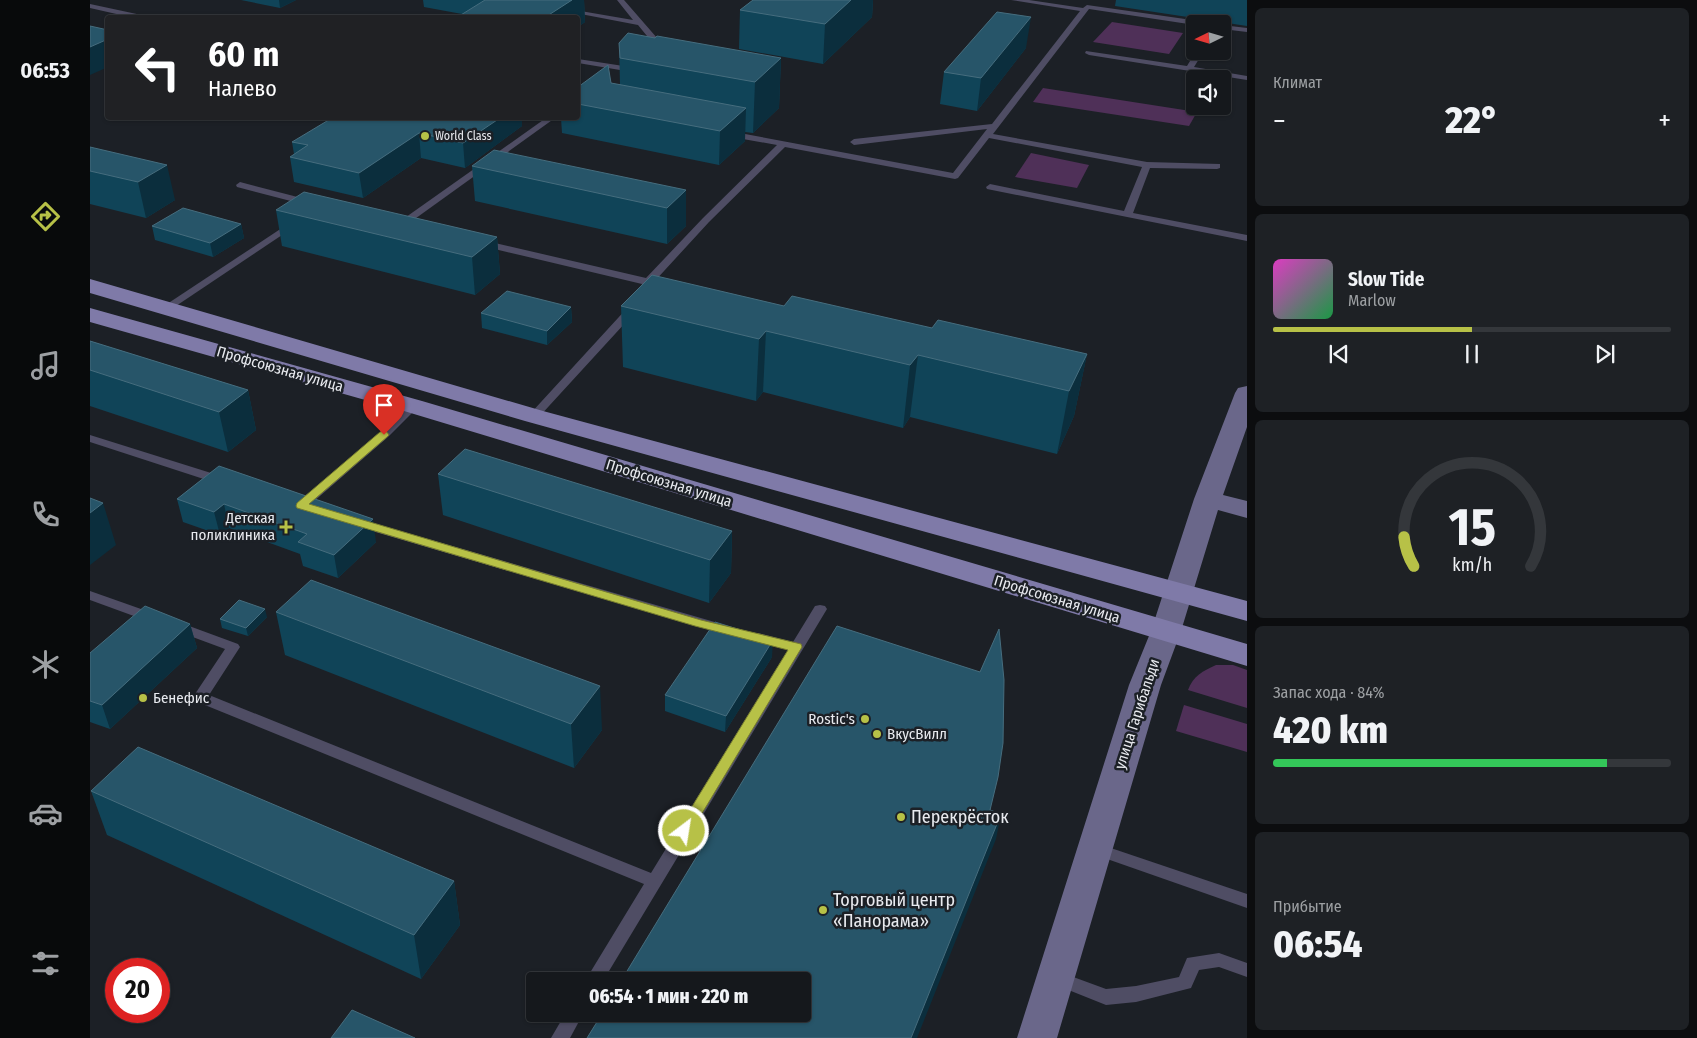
<!DOCTYPE html>
<html lang="ru">
<head>
<meta charset="utf-8">
<style>
	:root { --surface:#15181c; --page:#1e2125; --text:#f1f3f6; --muted:#9da0a3; --line:#34373b; --accent:#b7c147 }
	body { margin:0; font-family:"Fira Sans Condensed",sans-serif; background:var(--page); color:var(--text); height:100vh; display:flex; flex-direction:column; font-size:19px; white-space:nowrap }
	* { box-sizing:border-box; margin:0 }
	p { font-size:16px; color:var(--muted) }
	.icon { flex:none; width:28px; height:28px; fill:none; stroke:currentColor; stroke-width:2; stroke-linecap:round; stroke-linejoin:round }
	.map { position:relative; flex:1; overflow:hidden }
	.sheet { display:flex; flex-direction:column; gap:8px; padding:8px; background:#0c0d0f; width:450px }
	.sheet>* { flex:none }
	.top-card { position:absolute; left:15px; top:15px; width:475px; height:105px; border-radius:5px; box-shadow:0 1px 4px #0004,0 0 0 1px var(--line); background:#202124; color:#fff; overflow:hidden }
	.needle { width:32px; rotate:265deg }
	.fabs { position:absolute; left:1096px; top:15px; display:grid; gap:10px }
	.fabs a { display:grid; place-items:center; width:45px; height:45px; border-radius:5px; background:var(--surface); box-shadow:0 1px 4px #0004,0 0 0 1px var(--line); font-size:25px }
	.speed { position:absolute; left:15px; top:958px; display:flex; gap:10px; font-size:25px; font-weight:700; text-align:center }
	.speed>* { display:grid; place-content:center; width:65px; height:65px; border-radius:50%; background:var(--surface); box-shadow:0 1px 4px #0004,0 0 0 1px var(--line); line-height:1 }
	.speed .limit { border:8px solid #d22; background:#fff; color:#111 }
	.pin { position:absolute; display:grid; place-items:center; width:42px; height:42px; color:#fff; margin:-51px -21px; border-radius:50% 50% 50% 0; rotate:-45deg; box-shadow:0 0 5px #0007 }
	.pin .icon { rotate:45deg }
	.me { position:absolute; width:55px; margin:-28px; rotate:31deg; stroke-linejoin:round; filter:drop-shadow(0 0 4px #0008) }
	.turn { display:flex; align-items:center; gap:18px; height:105px; padding:0 20px; font-size:22px }
	.turn .icon { width:65px; height:65px; stroke-width:2.5 }
	.turn b { display:block; font-size:35px; line-height:42px }
	.big { font-size:38px; font-weight:800; line-height:1.1 }
	.sheet .tile { flex:1; display:flex; flex-direction:column; justify-content:center; gap:8px; min-width:0; padding:0 18px; border-radius:8px; background:var(--page) }
	.sheet .dial { align-items:center; gap:0 }
	.dial svg { height:130px; overflow:visible; fill:none; stroke:var(--line); stroke-width:7; stroke-linecap:round; text-anchor:middle }
	.dial text { fill:var(--text); stroke:none }
	.song { display:flex; align-items:center; gap:15px }
	.cover { width:60px; height:60px; border-radius:8px; background:linear-gradient(135deg,hsl(310 70% 55%),hsl(140 70% 35%)) }
	.played { height:5px; border-radius:2px; background:linear-gradient(90deg,var(--accent) 50%,var(--line) 50%) }
	.keys { display:flex; justify-content:space-around; direction:ltr }
	.heat { display:flex; justify-content:space-between; align-items:center; font-size:28px; direction:ltr }
	.charge { height:8px; border-radius:4px; background:linear-gradient(90deg,#34c759 84%,var(--line) 0) }
	.trip { position:absolute; left:436px; top:972px; width:285px; height:50px; border-radius:5px; background:var(--surface); box-shadow:0 1px 4px #0004,0 0 0 1px var(--line); font-weight:800; line-height:50px; text-align:center }
	main { display:flex; flex:1; min-height:0 }
	.tab-bar { display:flex; flex-direction:column; width:90px; justify-content:space-around; align-items:center; background:#080a0b; color:var(--muted) }
	.tab-bar .icon { width:35px; height:35px }
	.tab-bar .on { color:var(--accent) }
	.tab-bar b { font-size:22px; color:var(--text) }
	.map>svg:first-child { display:block }
</style>
</head>
<body>
<main>
<nav class="tab-bar">
<b>06:53</b>
<svg class="icon on" aria-label="directions" viewBox="0 0 24 24"><path d="M12 3l9 9-9 9-9-9zM9 14v-3h6M13 9l2 2-2 2"/></svg>
<svg class="icon" aria-label="music" viewBox="0 0 24 24"><path d="M9 18V5l10-2v13"/><circle cx="6" cy="18" r="3"/><circle cx="16" cy="16" r="3"/></svg>
<svg class="icon" aria-label="phone" viewBox="0 0 24 24"><path d="M5 4h4l2 5-3 2q2 4 5 5l2-3 5 2v4C11 20 4 13 5 4z"/></svg>
<svg class="icon" aria-label="climate" viewBox="0 0 24 24"><path d="M12 3v18M4 7l16 10M4 17L20 7"/></svg>
<svg class="icon" aria-label="car" viewBox="0 0 24 24"><path d="M5 17H2v-5l4-1 3-4h7l3 4 3 1v5h-3M9 17h6M6 11h13"/><circle cx="7" cy="17" r="2"/><circle cx="17" cy="17" r="2"/></svg>
<svg class="icon" aria-label="filters" viewBox="0 0 24 24"><path d="M4 7h16M4 17h16"/><circle cx="9" cy="7" r="2"/><circle cx="15" cy="17" r="2"/></svg>
</nav>
<div class="map">
<svg width="1157" height="1038" viewBox="0 0 1157 1038">
	<rect width="100%" height="100%" fill="#1c2026"/>
	<g fill="#4f3058">
		<path d="M1022,22L1093,33L1079,54L1003,42Z"/>
		<path d="M953,88L1107,112L1099,126L943,102Z"/>
		<path d="M941,153L999,165L987,188L925,177Z"/>
		<path d="M1126,665H1143L1157,670V708L1098,690C1103,676 1113,671 1126,665Z"/>
		<path d="M1094,705L1157,724V752L1086,731Z"/>
	</g>
	<g fill="none" stroke-linecap="round" stroke-linejoin="round">
		<g fill="#4f4d64" fill-rule="evenodd">
			<path d="M527,0H534L574,46V50L566,51V47L548,25L475,11L479,9L543,20Z"/>
			<path d="M921,0H939L993,8L997,5L1116,22V24L1105,25L999,9L903,134L1057,162L1130,164V168L1127,169L1060,168L1043,213L1157,235V241L897,189L896,187L900,184L1034,211L1052,167L899,138L868,178L865,179L695,147L619,222L563,283L559,292L555,293L550,290L552,284L392,246L387,243L392,240L556,278L613,218L687,145L636,136V132L639,131L863,173L897,129L764,145L760,142L764,139L902,124L990,11Z"/>
			<path d="M0,4L56,16L59,18H44L0,8Z"/>
			<path d="M1132,25L1157,28V32L1132,29Z"/>
			<path d="M996,51L1097,66L1106,51H1114L1104,67L1157,76V80L999,55L995,53Z"/>
			<path d="M488,59L540,67L545,65L549,67L542,72L488,63Z"/>
			<path d="M456,118H465L315,226H309V222Z"/>
			<path d="M150,182L223,201L225,203L220,206L147,187L146,185Z"/>
			<path d="M204,220L209,223L207,225L80,310L76,311L71,308Z"/>
			<path d="M543,305L547,306V310L448,418H440L438,416L440,414L539,306Z"/>
			<path d="M323,403L329,406L298,437L215,509H207L205,506L207,503L290,433L319,404Z"/>
			<path d="M0,435L137,478L139,481L133,485L129,484L0,442Z"/>
			<path d="M269,519L642,627L644,630L642,633L637,635L265,526L263,523Z"/>
			<path d="M0,591L68,615L70,618L68,621L63,623L0,600Z"/>
			<path d="M730,605L735,606L737,609L513,981H495L554,884L105,701L103,697L135,649L81,629L79,626L81,623H91L148,644L150,647L119,695L561,873L698,650L663,641L661,638L663,635L668,633L703,642L725,606Z"/>
			<path d="M1006,843L1157,894V908L1000,853L998,849L1000,845Z"/>
			<path d="M1129,953L1157,963V977L1129,967L1109,970L1101,988L1046,1002L1016,1005L961,983L958,978L961,973L967,971L1016,989L1046,986L1089,977L1097,958Z"/>
			<path d="M475,1014H493L480,1038H461Z"/>
		</g>
		<path fill="#6a678a" fill-rule="evenodd" d="M1157,386V427L1133,495L1157,501V518L1128,510L1091,631L1071,685L967,1038H927L1039,685L1061,631L1104,499L1145,393L1148,388Z"/>
		<g fill="#7f7aa8" fill-rule="evenodd">
			<path d="M0,279L453,411L1157,601V621L435,421L0,293Z"/>
			<path d="M0,308L332,401L1157,644V666L314,411L0,322Z"/>
		</g>
	</g>
	<g fill="#104458">
		<path d="M151,0H206L190,8Z"/>
		<path d="M333,0H494L495,22L488,27V18L372,14L334,7Z"/>
		<path d="M663,0H783L782,17L733,64L649,49L650,10Z"/>
		<path d="M1026,0H1157V26L1025,6Z"/>
		<path d="M529,43L691,58L689,108L663,133L655,132V141L629,165L472,133L471,118H488V87L521,83L530,85Z"/>
		<path d="M936,48L887,111L850,104L854,72Z"/>
		<path d="M432,126L375,168L331,158L273,198L204,182L200,157L204,154L202,142Z"/>
		<path d="M0,147L85,200L56,218L0,204Z"/>
		<path d="M382,166L596,190V226L577,244L385,201Z"/>
		<path d="M186,210L407,237L410,274L385,295L192,246Z"/>
		<path d="M151,224L154,238L123,257L65,240L62,226Z"/>
		<path d="M531,306H694L842,328L997,354L984,416L967,454L820,417L813,428L673,392L666,401L533,367Z"/>
		<path d="M481,307L482,322L457,345L392,328L391,313Z"/>
		<path d="M0,341L158,390L166,430L138,452L0,406Z"/>
		<path d="M129,466L286,542L248,578L213,566L210,554L139,528L130,535L93,522L87,499Z"/>
		<path d="M348,474L642,531L641,573L619,603L353,515Z"/>
		<path d="M186,612L512,730L484,768L195,655Z"/>
		<path d="M177,617L158,636L132,628L130,619Z"/>
		<path d="M100,624L107,648L20,729L0,722V653Z"/>
		<path d="M682,657L635,732L575,711V695Z"/>
		<path d="M1,791L364,881L370,925L331,979L17,835Z"/>
	</g>
	<g fill="#0b2e3d">
		<path d="M189,0H206L190,8Z"/>
		<path d="M482,0H494L495,22L488,27V18H454Z"/>
		<path d="M761,0H783L782,17L733,64L735,24Z"/>
		<path d="M941,17L936,48L887,111L891,78Z"/>
		<path d="M18,39V67L0,75V47Z"/>
		<path d="M691,58L689,108L663,133L665,82Z"/>
		<path d="M656,108L655,141L629,165L630,131Z"/>
		<path d="M410,118H432V126L375,168L373,143Z"/>
		<path d="M329,133L331,158L273,198L269,173Z"/>
		<path d="M77,165L85,200L56,218L48,182Z"/>
		<path d="M596,190V226L577,244V208Z"/>
		<path d="M151,224L154,238L123,257L120,243Z"/>
		<path d="M407,237L410,274L385,295L382,257Z"/>
		<path d="M481,307L482,322L457,345V331Z"/>
		<path d="M676,331L673,392L666,401L669,339Z"/>
		<path d="M997,354L984,416L967,454L979,391Z"/>
		<path d="M828,355L820,417L813,428L820,365Z"/>
		<path d="M158,390L166,430L138,452L129,412Z"/>
		<path d="M13,503L26,545L0,565V513Z"/>
		<path d="M134,504L139,528L130,535L124,512Z"/>
		<path d="M283,519L286,542L248,578L244,555Z"/>
		<path d="M642,531L641,573L619,603L620,560Z"/>
		<path d="M175,609L177,617L158,636L156,628Z"/>
		<path d="M100,624L107,648L20,729L12,705Z"/>
		<path d="M683,640L682,657L635,732L636,716Z"/>
		<path d="M510,686L512,730L484,768L481,724Z"/>
		<path d="M911,814L906,839L827,1038H821Z"/>
		<path d="M364,881L370,925L331,979L324,935Z"/>
	</g>
	<g fill="#275569" stroke="#466d7e">
		<path d="M395,0H482L454,18H366Z"/>
		<path d="M663,0H761L735,24L650,10Z"/>
		<path d="M907,12L941,17L891,78L854,72Z"/>
		<path d="M0,26L18,30V39L0,47Z"/>
		<path d="M538,33L565,38L567,36L691,58L665,82L530,58L529,43Z"/>
		<path d="M518,65L521,83L656,108L630,131L488,104V87Z"/>
		<path d="M242,118H410L373,143L329,133L269,173L200,157L218,145L202,142Z"/>
		<path d="M0,147L77,165L48,182L0,171Z"/>
		<path d="M404,150L596,190L577,208L382,166Z"/>
		<path d="M214,192L407,237L382,257L186,210Z"/>
		<path d="M93,208L151,224L120,243L62,226Z"/>
		<path d="M562,275L694,306L702,296L842,328L848,320L997,354L979,391L828,355L820,365L676,331L669,339L531,306Z"/>
		<path d="M417,291L481,307L457,331L391,313Z"/>
		<path d="M0,341L158,390L129,412L0,370Z"/>
		<path d="M375,449L642,531L620,560L348,474Z"/>
		<path d="M129,466L283,519L244,555L208,542L217,534L134,504L124,512L87,499Z"/>
		<path d="M0,498L13,503L0,513Z"/>
		<path d="M221,580L510,686L481,724L186,612Z"/>
		<path d="M149,600L175,609L156,628L130,619Z"/>
		<path d="M55,606L100,624L12,705L0,701V653Z"/>
		<path d="M625,622L683,640L636,716L575,695Z"/>
		<path d="M747,626L890,672L909,629L914,680L913,743L908,777L900,810L911,814L821,1038H497L512,1014H712V981H531Z"/>
		<path d="M48,747L364,881L324,935L1,791Z"/>
		<path d="M262,1010L325,1038H241Z"/>
	</g>
	<path fill="#b7c147" stroke="#777d2e" d="M294,431L297,432L299,435L297,437L219,504L611,620L711,644L712,647L599,835L594,836L589,835L587,831L698,650L605,626L207,508L206,506L207,503L290,432Z"/>
	<g fill="#b7c147" stroke="#1c2026" stroke-width="2">
		<circle cx="335" cy="136" r="5"/>
		<path d="M193.5 519.5h5v5h5v5h-5v5h-5v-5h-5v-5h5z"/>
		<circle cx="53" cy="698" r="5"/>
		<circle cx="775" cy="719" r="5"/>
		<circle cx="787" cy="734" r="5"/>
		<circle cx="811" cy="817" r="5"/>
		<circle cx="733" cy="910" r="5"/>
	</g>
	<g text-anchor="middle" stroke-width="5" stroke-linejoin="round" paint-order="stroke">
		<g font-size="12" fill="#e8eaef" stroke="#1c2026" text-anchor="start">
			<text x="345" y="140">World Class</text>
		</g>
		<g font-size="15" fill="#e8eaef" stroke="#1c2026">
			<text transform="translate(190 369) rotate(16)" y="5">Профсоюзная улица</text>
			<text transform="translate(579 483) rotate(17)" y="5">Профсоюзная улица</text>
			<text transform="translate(967 599) rotate(17)" y="5">Профсоюзная улица</text>
			<text transform="translate(1047 714) rotate(-72)" y="5">улица Гарибальди</text>
		</g>
		<g font-size="15" fill="#e8eaef" stroke="#1c2026" text-anchor="end">
			<text x="185" y="523">Детская<tspan x="185" dy="17">поликлиника</tspan></text>
			<text x="63" y="703" text-anchor="start">Бенефис</text>
			<text x="765" y="724">Rostic's</text>
			<text x="797" y="739" text-anchor="start">ВкусВилл</text>
		</g>
		<g font-size="18" fill="#e8eaef" stroke="#1c2026" text-anchor="start">
			<text x="821" y="823">Перекрёсток</text>
			<text x="743" y="906">Торговый центр<tspan x="743" dy="21">«Панорама»</tspan></text>
		</g>
	</g>
</svg>
<div class="fabs">
<a><svg class="needle" viewBox="-14 -14 28 28"><path d="M0-13l5 13h-10z" fill="#e53935"/><path d="M0 13l5-13h-10z" fill="#9da0a3"/></svg></a>
<a><svg class="icon" aria-label="sound" viewBox="0 0 24 24"><path d="M4 9h4l5-4v14l-5-4H4zM17 9q2 3 0 6"/></svg></a>
</div>
<div class="speed"><div class="limit">20</div></div>
<div class="pin" style="left:294px;top:435px;background:#d93025"><svg class="icon" aria-label="arrive" viewBox="0 0 24 24"><path d="M6 21V4h12l-3 4 3 4H6"/></svg></div>
<svg class="me" style="left:594px;top:831px" viewBox="-20 -20 40 40"><circle r="17" fill="#b7c147" stroke="#fff" stroke-width="3"/><path d="M0-11L8 9 0 5-8 9z" fill="#fff"/></svg>
<div class="trip">06:54 · 1 мин · 220 m</div>
<div class="top-card">
<div class="turn"><svg class="icon" aria-label="left" viewBox="0 0 24 24"><path d="M17 20v-9H6M10 6l-5 5 5 5"/></svg><div><b>60 m</b>Налево</div></div>
</div>
</div>
<section class="sheet">
<div class="tile"><p>Климат</p>
<div class="heat"><a>−</a><b class="big">22°</b><a>+</a></div>
</div>
<div class="tile">
<div class="song"><i class="cover"></i><div><b>Slow Tide</b><p>Marlow</p></div></div>
<div class="played"></div>
<div class="keys"><svg class="icon" aria-label="previous" viewBox="0 0 24 24"><path d="M18 5L8 12l10 7zM5 5v14"/></svg><svg class="icon" aria-label="pause" viewBox="0 0 24 24"><path d="M8 5v14M16 5v14"/></svg><svg class="icon" aria-label="next" viewBox="0 0 24 24"><path d="M6 5l10 7-10 7zM19 5v14"/></svg></div>
</div>
<div class="tile dial"><svg viewBox="0 0 100 80">
<path d="M14 69A42 42 0 1 1 86 69"/>
<path d="M14 69A42 42 0 0 1 8 51" stroke="#b7c147"/>
<text x="50" y="56" font-size="32" font-weight="700">15</text>
<text x="50" y="72" font-size="11">km/h</text>
</svg></div>
<div class="tile"><p>Запас хода · 84%</p><b class="big">420 km</b><div class="charge"></div></div>
<div class="tile"><p>Прибытие</p><b class="big">06:54</b></div>
</section>
</main>
</body>
</html>
